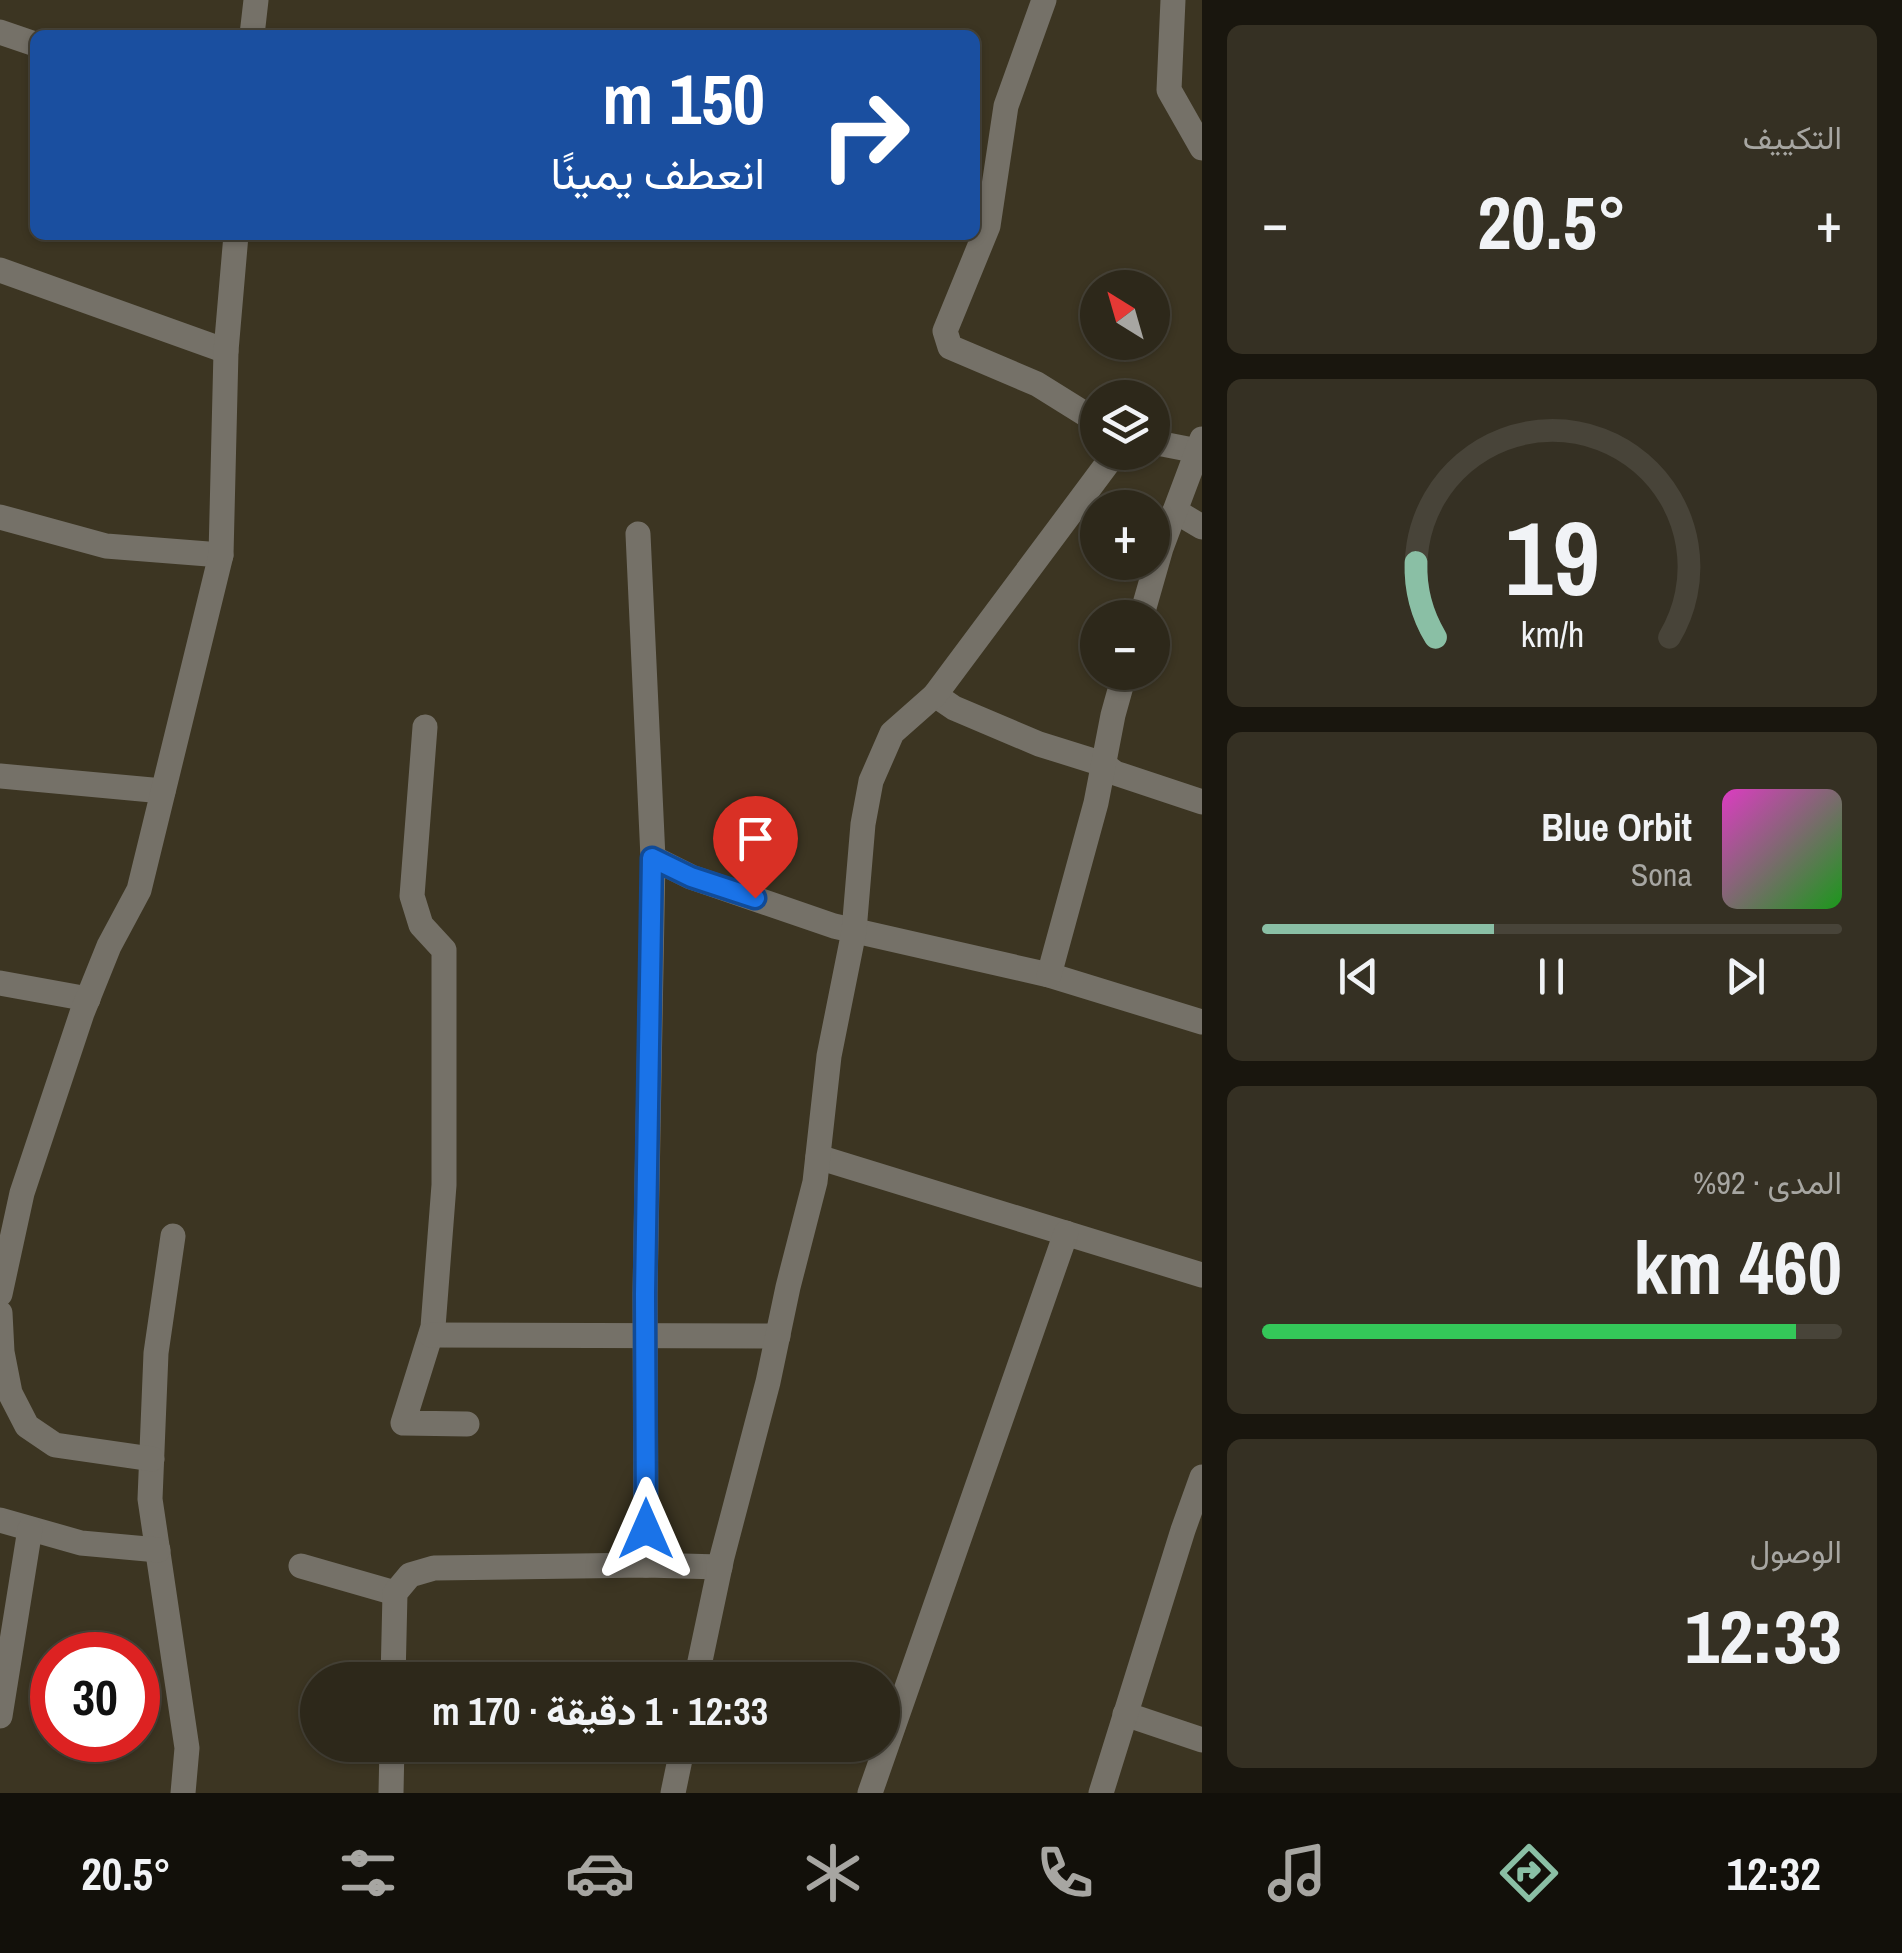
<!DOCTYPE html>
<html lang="ar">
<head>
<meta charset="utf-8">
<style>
	:root { --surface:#2d281a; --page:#353023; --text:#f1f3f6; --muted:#a7a6a2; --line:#484439; --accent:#8abfa5 }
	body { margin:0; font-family:"Archivo Narrow",Vazirmatn,sans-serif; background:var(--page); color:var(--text); direction:rtl; height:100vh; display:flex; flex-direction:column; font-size:38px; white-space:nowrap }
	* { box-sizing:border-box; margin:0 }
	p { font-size:32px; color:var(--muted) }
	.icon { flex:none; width:55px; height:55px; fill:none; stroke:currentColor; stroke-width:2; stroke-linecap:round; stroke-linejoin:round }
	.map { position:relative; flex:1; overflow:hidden; direction:ltr }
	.drawer { display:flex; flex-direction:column; gap:25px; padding:25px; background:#19160e; width:700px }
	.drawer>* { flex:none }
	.top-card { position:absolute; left:30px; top:30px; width:950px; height:210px; border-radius:15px; box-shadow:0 2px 8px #0004,0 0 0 2px var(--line); direction:rtl; background:#1a4fa0; color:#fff; overflow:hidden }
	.needle { width:65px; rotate:323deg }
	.controls { position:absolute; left:1080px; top:270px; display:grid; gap:20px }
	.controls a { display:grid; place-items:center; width:90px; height:90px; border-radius:50%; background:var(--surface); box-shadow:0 2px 8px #0004,0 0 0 2px var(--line); font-size:50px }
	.speed { position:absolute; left:30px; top:1632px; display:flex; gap:20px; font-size:50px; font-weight:700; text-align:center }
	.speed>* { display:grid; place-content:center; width:130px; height:130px; border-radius:50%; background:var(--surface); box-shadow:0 2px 8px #0004,0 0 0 2px var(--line); line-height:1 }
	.speed .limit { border:15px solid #d22; background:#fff; color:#111 }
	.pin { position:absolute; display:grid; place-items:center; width:85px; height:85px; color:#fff; margin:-102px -42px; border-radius:50% 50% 50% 0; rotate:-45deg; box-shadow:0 0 10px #0007 }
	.pin .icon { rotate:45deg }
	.me { position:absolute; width:110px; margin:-55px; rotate:0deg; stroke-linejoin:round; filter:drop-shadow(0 0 8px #0008) }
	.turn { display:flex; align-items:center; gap:35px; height:210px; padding:0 50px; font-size:45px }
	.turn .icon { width:130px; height:130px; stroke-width:2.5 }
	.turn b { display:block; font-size:70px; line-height:85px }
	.big { font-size:75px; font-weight:800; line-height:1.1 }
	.drawer .card { flex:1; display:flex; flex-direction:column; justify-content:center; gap:15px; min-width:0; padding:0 35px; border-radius:15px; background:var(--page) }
	.drawer .dial { align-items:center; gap:0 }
	.dial svg { height:260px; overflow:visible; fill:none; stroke:var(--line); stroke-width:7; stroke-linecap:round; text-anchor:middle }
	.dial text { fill:var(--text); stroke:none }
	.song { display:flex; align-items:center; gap:30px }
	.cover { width:120px; height:120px; border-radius:15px; background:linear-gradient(135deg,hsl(310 70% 55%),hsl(120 70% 35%)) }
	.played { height:10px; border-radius:5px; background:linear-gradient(90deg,var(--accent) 40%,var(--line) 40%) }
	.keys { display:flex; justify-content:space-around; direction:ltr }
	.heat { display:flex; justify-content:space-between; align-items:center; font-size:55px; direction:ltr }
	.charge { height:15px; border-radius:8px; background:linear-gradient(90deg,#34c759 92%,var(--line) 0) }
	.trip { position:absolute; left:300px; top:1662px; width:600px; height:100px; border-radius:50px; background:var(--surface); box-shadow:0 2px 8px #0004,0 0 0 2px var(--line); font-weight:800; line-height:100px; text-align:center; direction:rtl }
	.tab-bar { display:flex; height:160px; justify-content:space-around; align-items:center; background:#12100a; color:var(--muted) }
	.tab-bar .icon { width:70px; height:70px }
	.tab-bar .on { color:var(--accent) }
	.tab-bar b { font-size:45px; color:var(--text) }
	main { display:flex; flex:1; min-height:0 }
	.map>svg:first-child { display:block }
</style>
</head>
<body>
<main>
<section class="drawer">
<div class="card"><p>التكييف</p>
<div class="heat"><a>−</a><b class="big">20.5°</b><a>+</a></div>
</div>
<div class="card dial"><svg viewBox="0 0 100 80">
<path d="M14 69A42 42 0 1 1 86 69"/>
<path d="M14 69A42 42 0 0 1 8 46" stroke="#8abfa5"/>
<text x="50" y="56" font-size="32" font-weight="700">19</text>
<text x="50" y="72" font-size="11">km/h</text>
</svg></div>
<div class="card">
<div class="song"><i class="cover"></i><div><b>Blue Orbit</b><p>Sona</p></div></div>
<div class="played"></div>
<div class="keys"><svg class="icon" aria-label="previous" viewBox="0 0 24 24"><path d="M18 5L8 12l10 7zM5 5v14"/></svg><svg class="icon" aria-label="pause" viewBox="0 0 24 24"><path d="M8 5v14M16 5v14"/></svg><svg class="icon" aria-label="next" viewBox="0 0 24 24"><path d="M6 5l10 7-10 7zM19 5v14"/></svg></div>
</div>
<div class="card"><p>المدى · 92%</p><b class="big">460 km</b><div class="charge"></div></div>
<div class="card"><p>الوصول</p><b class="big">12:33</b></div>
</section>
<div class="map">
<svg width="1202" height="1793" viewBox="0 0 1202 1793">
	<rect width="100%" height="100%" fill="#3c3522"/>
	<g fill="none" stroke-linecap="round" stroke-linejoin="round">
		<g stroke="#757168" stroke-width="25">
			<path d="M1044,0L1006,106L988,226L945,331L950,347L1037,384L1098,422"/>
			<path d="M1173,0L1169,90L1202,148"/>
			<path d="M0,32L35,44"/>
			<path d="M252,35L256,0"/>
			<path d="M0,270L226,351"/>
			<path d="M1152,442L1198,451"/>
			<path d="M1175,511L1202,527"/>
			<path d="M0,517L106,546L221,555"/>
			<path d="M638,534L653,858L645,1294L646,1565"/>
			<path d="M1141,618L1161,548L1202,439"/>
			<path d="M935,695L954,708L1039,744L1103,764L1115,773L1202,802"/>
			<path d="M425,727L412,896L421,925L444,950V1185L433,1327L403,1423L467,1424"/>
			<path d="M0,776L163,791"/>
			<path d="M653,858L691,877L834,926L1049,975L1202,1022"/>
			<path d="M1049,975L1096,803L1113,715L1125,672"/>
			<path d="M0,983L88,999"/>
			<path d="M818,1157L1202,1275"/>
			<path d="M173,1236L156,1353L150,1499L187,1748L183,1793"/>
			<path d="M0,1294L22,1193L82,1013L109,946L139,890L221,555L226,351L236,235"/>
			<path d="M0,1313L2,1352L10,1393L27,1426L55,1445L152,1459"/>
			<path d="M431,1335L778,1336"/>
			<path d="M0,1520L81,1543L158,1550"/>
			<path d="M301,1566L395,1593"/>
			<path d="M393,1680L395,1593L410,1575L434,1568L646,1565L720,1567"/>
			<path d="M696,1680L722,1557L768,1382L788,1287L815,1182L829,1056L854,931L863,824L871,781L892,733L935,695L1116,452"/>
			<path d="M1125,1714L1202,1740"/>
			<path d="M0,1716L30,1529"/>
			<path d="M391,1793L392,1745"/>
			<path d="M673,1793L683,1745"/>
			<path d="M870,1793L1066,1233"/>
			<path d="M1101,1793L1183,1530L1202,1477"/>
		</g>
	</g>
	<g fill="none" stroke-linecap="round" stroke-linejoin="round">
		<g stroke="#114b97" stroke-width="25">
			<path id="route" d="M646,1529L645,1294L652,858L691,877L755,898"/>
		</g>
		<use href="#route" stroke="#1a73e8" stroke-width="18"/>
	</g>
</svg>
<div class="controls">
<a><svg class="needle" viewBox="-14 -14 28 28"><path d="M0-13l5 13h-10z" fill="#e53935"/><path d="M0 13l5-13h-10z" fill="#a7a6a2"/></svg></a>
<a><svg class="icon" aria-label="layers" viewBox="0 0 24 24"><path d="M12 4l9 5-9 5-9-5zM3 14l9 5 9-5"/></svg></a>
<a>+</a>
<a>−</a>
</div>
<div class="speed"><div class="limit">30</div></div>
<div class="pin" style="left:755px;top:898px;background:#d93025"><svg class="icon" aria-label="arrive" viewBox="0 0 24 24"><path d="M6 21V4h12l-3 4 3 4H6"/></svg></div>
<svg class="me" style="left:646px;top:1529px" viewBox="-20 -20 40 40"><path d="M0-17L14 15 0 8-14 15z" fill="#1a73e8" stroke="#fff" stroke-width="4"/></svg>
<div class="trip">12:33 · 1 دقيقة · 170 m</div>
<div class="top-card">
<div class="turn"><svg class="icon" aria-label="right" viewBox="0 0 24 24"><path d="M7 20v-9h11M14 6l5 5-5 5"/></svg><div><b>150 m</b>انعطف يمينًا</div></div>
</div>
</div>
</main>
<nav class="tab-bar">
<b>12:32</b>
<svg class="icon on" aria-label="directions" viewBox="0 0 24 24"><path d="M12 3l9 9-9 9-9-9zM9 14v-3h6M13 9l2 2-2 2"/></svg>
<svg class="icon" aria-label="music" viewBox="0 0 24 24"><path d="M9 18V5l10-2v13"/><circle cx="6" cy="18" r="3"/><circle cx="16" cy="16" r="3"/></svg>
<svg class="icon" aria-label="phone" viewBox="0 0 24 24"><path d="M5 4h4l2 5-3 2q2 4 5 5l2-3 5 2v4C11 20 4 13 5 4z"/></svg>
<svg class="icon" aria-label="climate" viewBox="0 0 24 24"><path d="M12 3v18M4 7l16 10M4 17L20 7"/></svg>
<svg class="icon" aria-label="car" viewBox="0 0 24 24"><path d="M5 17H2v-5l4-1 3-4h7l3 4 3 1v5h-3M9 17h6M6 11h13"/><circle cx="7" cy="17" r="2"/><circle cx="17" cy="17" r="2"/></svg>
<svg class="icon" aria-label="filters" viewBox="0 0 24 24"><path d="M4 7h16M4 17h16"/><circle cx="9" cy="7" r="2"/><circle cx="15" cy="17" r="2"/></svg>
<b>20.5°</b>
</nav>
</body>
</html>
